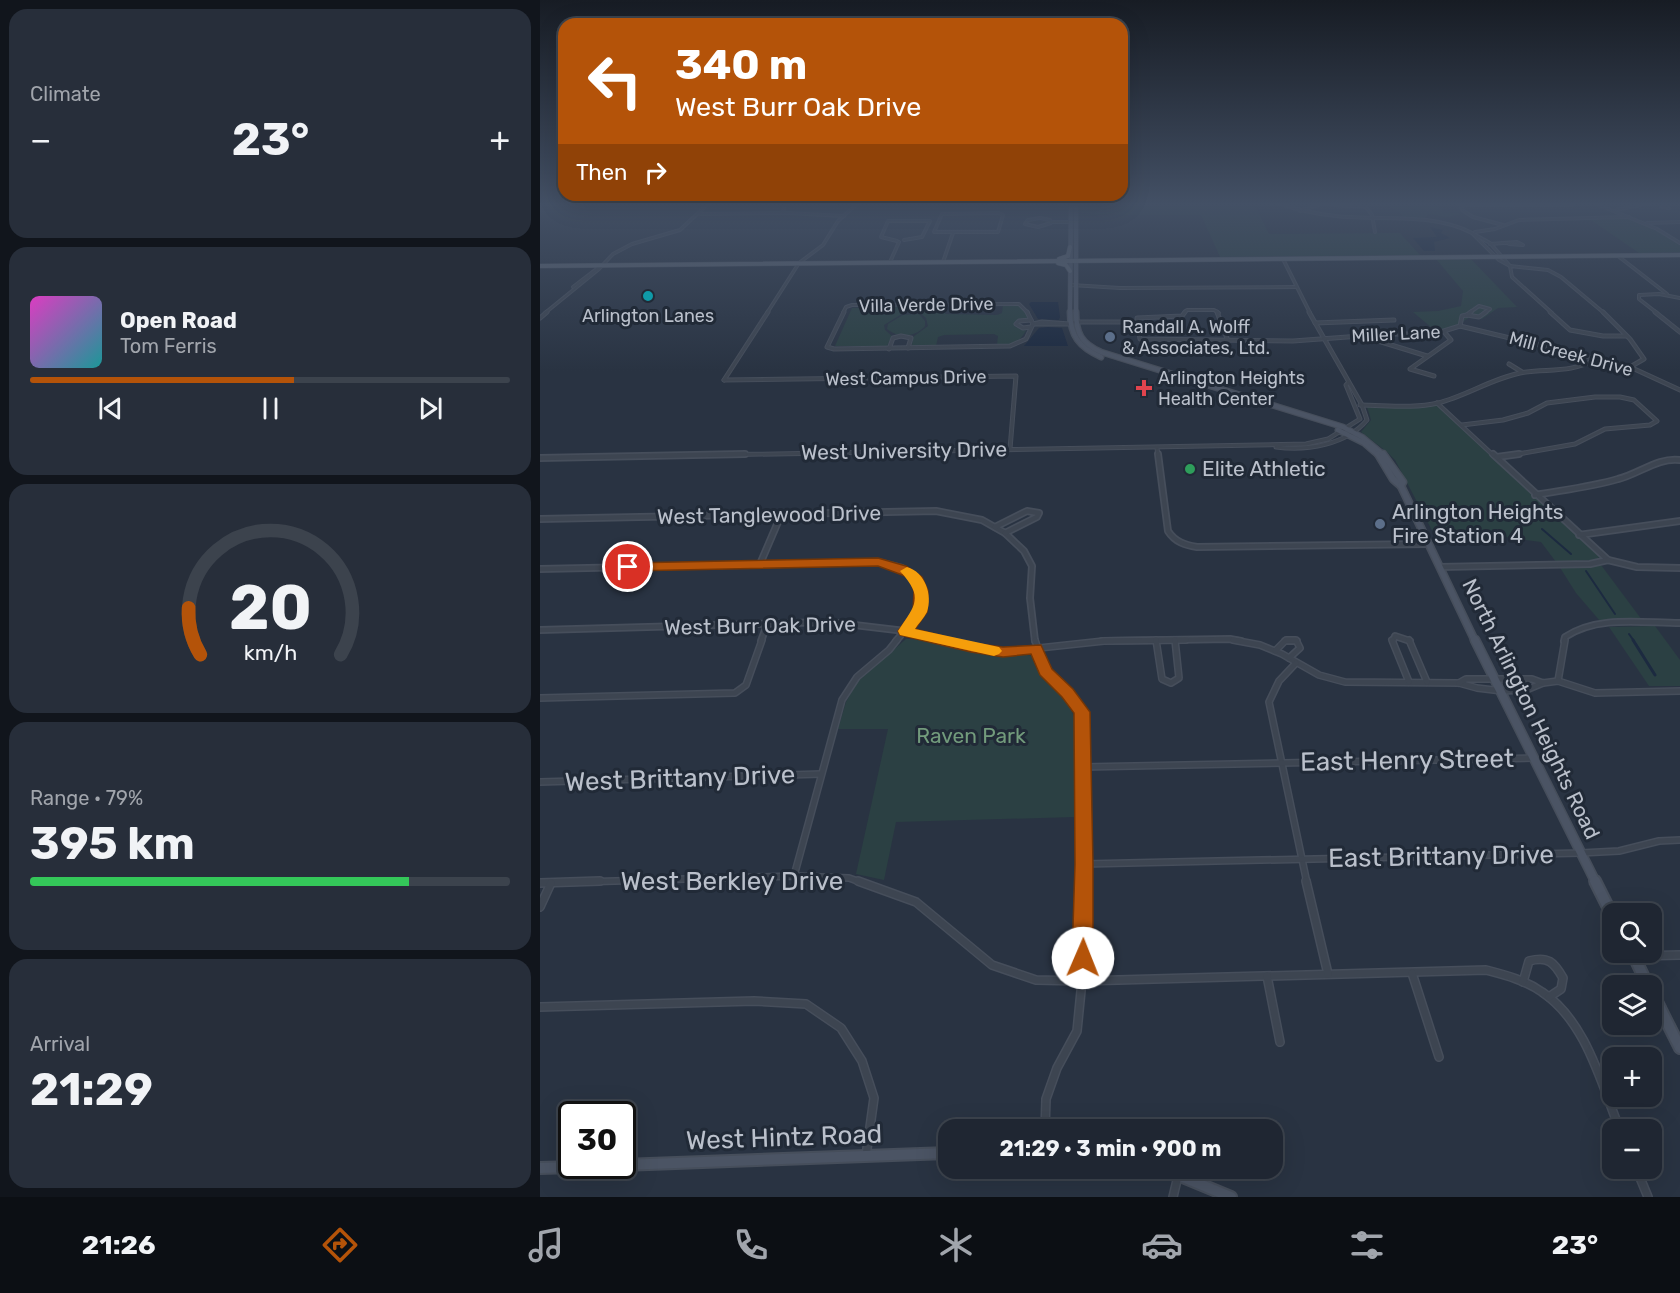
<!DOCTYPE html>
<html lang="en">
<head>
<meta charset="utf-8">
<style>
	:root { --surface:#1f2632; --page:#272e3a; --text:#f1f3f6; --muted:#a1a5ac; --line:#3c434d; --accent:#b45309 }
	body { margin:0; font-family:Rubik,sans-serif; background:var(--page); color:var(--text); height:100vh; display:flex; flex-direction:column; font-size:22px; white-space:nowrap }
	* { box-sizing:border-box; margin:0 }
	p { font-size:20px; color:var(--muted) }
	.icon { flex:none; width:33px; height:33px; fill:none; stroke:currentColor; stroke-width:2; stroke-linecap:round; stroke-linejoin:round }
	.map { position:relative; flex:1; overflow:hidden }
	.drawer { display:flex; flex-direction:column; gap:9px; padding:9px; background:#11151c; width:540px }
	.drawer>* { flex:none }
	.banner { position:absolute; left:18px; top:18px; width:570px; height:183px; border-radius:18px; box-shadow:0 6px 24px #0002,0 0 0 2px var(--line); background:#b45309; color:#fff; overflow:hidden }
	.fabs { position:absolute; left:1062px; top:903px; display:grid; gap:12px }
	.fabs a { display:grid; place-items:center; width:60px; height:60px; border-radius:12px; background:var(--surface); box-shadow:0 6px 24px #0002,0 0 0 2px var(--line); font-size:30px }
	.speed { position:absolute; left:18px; top:1101px; display:flex; gap:12px; font-size:30px; font-weight:700; text-align:center }
	.speed>* { display:grid; place-content:center; width:78px; height:78px; border-radius:50%; background:var(--surface); box-shadow:0 6px 24px #0002,0 0 0 2px var(--line); line-height:1 }
	.speed .limit { border:3px solid #111; border-radius:9px; background:#fff; color:#111 }
	.pin { position:absolute; display:grid; place-items:center; width:51px; height:51px; color:#fff; margin:-26px; border:3px solid #fff; border-radius:50%; box-shadow:0 2px 6px #0007 }
	.me { position:absolute; width:66px; margin:-33px; rotate:1deg; stroke-linejoin:round; filter:drop-shadow(0 0 4px #0008) }
	.turn { display:flex; align-items:center; gap:21px; height:126px; padding:0 18px; font-size:27px }
	.turn .icon { width:78px; height:78px; stroke-width:2.5 }
	.turn b { display:block; font-size:42px; line-height:51px }
	.then { display:flex; align-items:center; height:57px; padding:0 18px; background:#0003; gap:12px; font-size:22px }
	.big { font-size:45px; font-weight:700; line-height:1.1 }
	.drawer .card { flex:1; display:flex; flex-direction:column; justify-content:center; gap:9px; min-width:0; padding:0 21px; border-radius:18px; background:var(--page) }
	.drawer .dial { align-items:center; gap:0 }
	.dial svg { height:156px; overflow:visible; fill:none; stroke:var(--line); stroke-width:7; stroke-linecap:round; text-anchor:middle }
	.dial text { fill:var(--text); stroke:none }
	.song { display:flex; align-items:center; gap:18px }
	.cover { width:72px; height:72px; border-radius:9px; background:linear-gradient(135deg,hsl(310 70% 55%),hsl(180 70% 35%)) }
	.played { height:6px; border-radius:3px; background:linear-gradient(90deg,var(--accent) 55%,var(--line) 55%) }
	.keys { display:flex; justify-content:space-around; direction:ltr }
	.heat { display:flex; justify-content:space-between; align-items:center; font-size:33px; direction:ltr }
	.charge { height:9px; border-radius:4px; background:linear-gradient(90deg,#34c759 79%,var(--line) 0) }
	.trip { position:absolute; left:398px; top:1119px; width:345px; height:60px; border-radius:18px; background:var(--surface); box-shadow:0 6px 24px #0002,0 0 0 2px var(--line); font-weight:700; line-height:60px; text-align:center }
	.menu { display:flex; height:96px; justify-content:space-around; align-items:center; background:#0c0f14; color:var(--muted) }
	.menu .icon { width:42px; height:42px }
	.menu .selected { color:var(--accent) }
	.menu b { font-size:27px; color:var(--text) }
	main { display:flex; flex:1; min-height:0 }
	.map>svg:first-child { display:block }
</style>
</head>
<body>
<main>
<section class="drawer">
<div class="card"><p>Climate</p>
<div class="heat"><a>−</a><b class="big">23°</b><a>+</a></div>
</div>
<div class="card">
<div class="song"><i class="cover"></i><div><b>Open Road</b><p>Tom Ferris</p></div></div>
<div class="played"></div>
<div class="keys"><svg class="icon" aria-label="previous" viewBox="0 0 24 24"><path d="M18 5L8 12l10 7zM5 5v14"/></svg><svg class="icon" aria-label="pause" viewBox="0 0 24 24"><path d="M8 5v14M16 5v14"/></svg><svg class="icon" aria-label="next" viewBox="0 0 24 24"><path d="M6 5l10 7-10 7zM19 5v14"/></svg></div>
</div>
<div class="card dial"><svg viewBox="0 0 100 80">
<path d="M14 69A42 42 0 1 1 86 69"/>
<path d="M14 69A42 42 0 0 1 8 45" stroke="#b45309"/>
<text x="50" y="56" font-size="32" font-weight="700">20</text>
<text x="50" y="72" font-size="11">km/h</text>
</svg></div>
<div class="card"><p>Range · 79%</p><b class="big">395 km</b><div class="charge"></div></div>
<div class="card"><p>Arrival</p><b class="big">21:29</b></div>
</section>
<div class="map">
<svg width="1140" height="1197" viewBox="0 0 1140 1197">
	<rect width="100%" height="100%" fill="#293342"/>
	<g fill="#2b4043">
		<path d="M714,203L729,234L860,233L880,255L680,257L661,215H581L542,213L538,212V204Z"/>
		<path d="M843,203H895L903,212L924,214L906,217L889,214L883,220L863,218L861,213Z"/>
		<path d="M1089,218C1107,226 1124,233 1140,245V252L1099,253L1051,220Z"/>
		<path d="M896,259H931L977,307L958,308L942,319L930,317L910,330L898,333L873,312L898,311L921,306L923,291Z"/>
		<path d="M474,304L482,307L488,318L474,322L475,327L487,329C477,346 473,345 454,345H457L458,336L454,334L404,335L398,337L396,346H372L373,337L388,326L386,318L380,313L385,305H407L405,314L457,315L462,313L463,305H460Z"/>
		<path d="M362,306V314L344,325L345,330L352,336L347,346H295L312,308Z"/>
		<path d="M379,314L385,321V326C376,337 359,339 347,329L348,324L363,315Z"/>
		<path d="M830,406L894,405L899,407L1059,556L1058,560L1016,562L1001,542L958,536L896,538L855,460L847,452L821,432L831,420L827,407Z"/>
		<path d="M1061,565L1102,620L1060,621L1036,593L1019,566Z"/>
		<path d="M1115,626L1140,660V686H1109L1069,627Z"/>
		<path d="M366,639H378L442,653L460,655L484,654L492,656C500,689 528,687 536,724L535,817L356,822L344,880L316,874L348,729H298L306,702L317,682Z"/>
	</g>
	<g fill="#1c2a40">
		<path d="M890,227L903,230L901,233L910,238L894,242L895,251H884L873,238L897,237Z"/>
		<path d="M491,302H518L520,317L519,320L498,319L489,304Z"/>
		<path d="M508,327L522,328L528,346H484L499,328Z"/>
	</g>
	<g fill="none" stroke-linecap="round" stroke-linejoin="round">
		<g stroke="#1c2a40" stroke-width="2">
			<path d="M1002,529L1031,554"/>
			<path d="M1046,571L1075,614"/>
			<path d="M1089,634L1094,641"/>
		</g>
		<path stroke="#1c2a40" stroke-width="3" d="M1093,640L1115,675"/>
		<g stroke="#464e5b" stroke-width="4">
			<g id="street-far4">
				<path d="M282,203H294"/>
				<path d="M738,203C757,210 776,214 796,216C840,221 892,212 932,233"/>
				<path d="M921,203L922,210L933,217L963,225"/>
				<path d="M1054,203L1117,229L1140,243"/>
				<path d="M920,205H1032"/>
				<path d="M1123,206L1129,208L1121,207Z"/>
				<path d="M1076,210L1110,203"/>
				<path d="M760,211L781,204L826,207L832,215L835,232"/>
				<path d="M240,213L243,212L245,203"/>
				<path d="M459,213L463,215L458,232H394L402,214Z"/>
				<path d="M160,214L248,213L304,216"/>
				<path d="M500,218L510,220L511,223L498,227L485,224L488,220Z"/>
				<path d="M511,222H531"/>
				<path d="M1107,223L1140,222"/>
				<path d="M935,232L955,229L979,220L1089,217"/>
				<path d="M932,233L950,243L970,266L959,260Z"/>
				<path d="M357,241L341,237L348,221H390L382,237L364,240"/>
				<path d="M950,244L977,242L983,245L969,244"/>
				<path d="M1078,256L1127,294"/>
				<path d="M743,259L770,313"/>
				<path d="M350,262L359,242"/>
				<path d="M403,262L413,233"/>
				<path d="M531,285L580,288L756,287"/>
				<path d="M33,287L59,267"/>
				<path d="M5,313L59,269L73,254L92,244L140,230L169,203"/>
				<path d="M227,313L259,263L283,245L298,221L318,203"/>
				<path d="M303,313L306,307L312,305L479,304L488,313"/>
				<path d="M644,313L647,310H674L679,313"/>
				<path d="M929,313L939,306L950,309L944,313"/>
				<path d="M1012,313L972,277L970,266L1008,270L1021,277L1064,313"/>
				<path d="M1117,313L1099,299V295L1119,294L1140,298"/>
			</g>
		</g>
		<g stroke="#464e5b" stroke-width="5">
			<g id="street-far3">
				<path d="M304,312L287,347L294,349L470,346L486,339L493,324L487,312"/>
				<path d="M645,312L642,316L597,318L600,339L753,341L848,334H894L920,326L922,316L927,315"/>
				<path d="M677,312L688,341"/>
				<path d="M1010,312L1030,330L1063,336H1086"/>
				<path d="M1063,312L1090,339L1104,359L1090,367"/>
				<path d="M1115,312L1140,332"/>
				<path d="M927,315L939,317L946,312"/>
				<path d="M927,315L931,312"/>
				<path d="M0,318L7,312"/>
				<path d="M491,320L479,321L476,324L483,328L491,327"/>
				<path d="M502,322L530,324H493Z"/>
				<path d="M535,322H597"/>
				<path d="M775,323L854,320"/>
				<path d="M920,326L1090,367L1140,390"/>
				<path d="M825,337L887,356"/>
				<path d="M349,349L353,338L361,336L371,338L368,348"/>
				<path d="M969,364L982,372"/>
				<path d="M894,376L870,369L911,340L905,333"/>
				<path d="M184,380L476,376L470,449"/>
				<path d="M184,380L228,312"/>
				<path d="M897,403L954,456"/>
				<path d="M820,405C845,405 873,409 898,403C926,396 951,379 980,373C1006,368 1031,374 1055,359"/>
				<path d="M922,425L963,420L988,413L1007,403L1055,397H1080L1094,400L1117,421L1110,425L1065,429L1035,444L967,456"/>
				<path d="M736,447C767,451 806,445 827,420L822,405L769,312"/>
				<path d="M617,448L618,456"/>
				<path d="M123,456L766,444L788,439L820,419L806,385L808,383"/>
			</g>
		</g>
		<g stroke="#464e5b" stroke-width="8">
			<g id="street-far2">
				<path d="M618,454L628,531C635,542 645,545 657,547L888,544"/>
				<path d="M953,454L1068,560"/>
				<path d="M957,457L979,454"/>
				<path d="M0,458L205,454"/>
				<path d="M995,495C1023,490 1051,487 1078,479C1099,474 1118,457 1140,460"/>
				<path d="M0,519L396,511L442,520L465,533L484,551L492,566L490,598L495,641"/>
				<path d="M455,527L487,511L499,513L497,517L465,533"/>
				<path d="M1039,535L1140,521"/>
				<path d="M220,564L241,515"/>
				<path d="M900,567L1050,564L1068,560L1097,567L1140,568"/>
				<path d="M0,569L338,562L362,568L375,577L381,591L380,612L356,641"/>
				<path d="M0,630L289,622L365,631L407,641"/>
				<path d="M221,641L227,625"/>
				<path d="M562,641L690,639L701,641"/>
				<path d="M745,641H757"/>
				<path d="M853,641L855,636L870,641"/>
				<path d="M1024,641L1025,637C1058,615 1102,623 1140,623"/>
			</g>
		</g>
		<g stroke="#464e5b" stroke-width="8">
			<g id="street-far1">
				<path d="M401,640L463,652L564,641L646,640"/>
				<path d="M495,640L506,672L542,712L544,883"/>
				<path d="M616,640L622,679L631,683L639,678L635,640"/>
				<path d="M693,640L720,645L742,654L779,675L805,682L919,683L937,688L962,691L986,690L1003,683"/>
				<path d="M852,640L869,682"/>
				<path d="M869,640L887,682"/>
				<path d="M735,651L746,640H756L760,648L749,658"/>
				<path d="M756,663L739,681L729,702L767,883"/>
				<path d="M1018,681L1025,640"/>
				<path d="M919,683L926,679H992L1003,683L1018,681L1055,693L1140,691"/>
				<path d="M0,698L195,693L206,685L222,640"/>
				<path d="M543,767L993,758"/>
				<path d="M0,782L281,774"/>
				<path d="M544,864L1041,853L1079,851L1119,841L1140,840"/>
				<path d="M254,876L302,700L317,677L349,650L357,640"/>
				<path d="M5,883L254,876L309,878L323,883"/>
			</g>
		</g>
		<g stroke="#464e5b" stroke-width="10">
			<g id="street">
				<path d="M318,881L376,902L452,965L496,980L542,981L946,970C965,975 985,980 1002,992C1046,1021 1061,1083 1080,1130"/>
				<path d="M766,881L788,974"/>
				<path d="M0,883L60,881"/>
				<path d="M0,907L11,883"/>
				<path d="M1096,956L1140,955"/>
				<path d="M872,973L899,1057"/>
				<path d="M727,976L740,1042"/>
				<path d="M983,982L989,961C1008,956 1014,962 1023,978L1021,989L1009,997"/>
				<path d="M0,1007L214,1001L266,1004L301,1028L322,1061L334,1098L326,1156"/>
				<path d="M505,1130L506,1099L517,1068L537,1031L542,981L544,881"/>
				<path d="M1096,1168L1108,1197"/>
				<path d="M633,1197L638,1176"/>
			</g>
		</g>
		<g stroke="#464e5b" stroke-width="5">
			<g id="secondary-far4">
				<path d="M536,203V313"/>
				<path d="M530,313L531,203"/>
			</g>
		</g>
		<g stroke="#464e5b" stroke-width="7">
			<g id="secondary-far3">
				<path d="M530,312C530,336 539,347 561,357"/>
				<path d="M536,312C536,333 541,343 561,352L803,427L822,437L845,456"/>
				<path d="M798,430L824,443L839,456"/>
			</g>
		</g>
		<g stroke="#464e5b" stroke-width="9">
			<g id="secondary-far2">
				<path d="M838,454L853,479L861,486"/>
				<path d="M843,454L863,482L861,486L935,641"/>
			</g>
		</g>
		<g stroke="#464e5b" stroke-width="11">
			<path id="secondary-far1" d="M935,640L1056,883"/>
		</g>
		<g stroke="#464e5b" stroke-width="14">
			<g id="secondary">
				<path d="M1055,881L1072,915"/>
				<path d="M1092,952L1108,986"/>
				<path d="M1112,992L1140,1048"/>
				<path d="M82,1165L408,1153"/>
				<path d="M0,1168L70,1166"/>
				<path d="M621,1168L691,1197"/>
			</g>
		</g>
		<g stroke="#464e5b" stroke-width="5">
			<g id="primary">
				<path d="M519,259L528,256L530,247"/>
				<path d="M518,263L526,265L530,271"/>
				<path d="M0,266L1140,255"/>
			</g>
		</g>
		<use href="#street-far4" stroke="#3d4551" stroke-width="2"/>
		<use href="#street-far3" stroke="#3d4551" stroke-width="3"/>
		<use href="#street-far2" stroke="#3d4551" stroke-width="4.5"/>
		<use href="#street-far1" stroke="#3d4551" stroke-width="5"/>
		<use href="#street" stroke="#3d4551" stroke-width="7"/>
		<use href="#secondary-far4" stroke="#4b5464" stroke-width="4"/>
		<use href="#secondary-far3" stroke="#4b5464" stroke-width="4.5"/>
		<use href="#secondary-far2" stroke="#4b5464" stroke-width="6"/>
		<use href="#secondary-far1" stroke="#4b5464" stroke-width="8"/>
		<use href="#secondary" stroke="#4b5464" stroke-width="10"/>
		<use href="#primary" stroke="#5b6471" stroke-width="4"/>
	</g>
	<linearGradient id="sky" x2="0" y2="1"><stop stop-color="#171c24"/><stop offset="0.55" stop-color="#435065"/><stop offset="1" stop-color="#435065" stop-opacity="0"/></linearGradient>
	<rect width="1140" height="371" fill="url(#sky)"/>
	<path fill="#b45309" stroke="#753606" stroke-width="1.5" d="M338,558L366,566L382,577L388,591L387,612L375,629L431,643L463,647L501,645L512,669L533,689L550,712L553,864V958L550,964L543,967L535,964L532,958L535,864L534,713L522,697L500,675L491,654L463,657L431,652L360,635L358,631L373,611L374,591L369,579L365,576L338,566L88,571L82,567L88,563Z"/>
	<path fill="#f59e0b" d="M367,567C385,572 393,595 387,612C384,618 378,624 375,629L459,647L462,651L459,654L454,656L360,635L358,631C376,604 384,598 360,571Z"/>
	<circle fill="#0f9aa8" stroke="#212a37" stroke-width="2" cx="108" cy="296" r="6"/>
	<g fill="#5c6f8a" stroke="#212a37" stroke-width="2">
		<circle cx="570" cy="337" r="6"/>
		<circle cx="840" cy="524" r="6"/>
	</g>
	<path fill="#e0444e" stroke="#212a37" stroke-width="2" d="M601 379h6v6h6v6h-6v6h-6v-6h-6v-6h6z"/>
	<circle fill="#2e9e5b" stroke="#212a37" stroke-width="2" cx="650" cy="469" r="6"/>
	<g text-anchor="middle" stroke-width="6" stroke-linejoin="round" paint-order="stroke">
		<g font-size="18" fill="#bac0cb" stroke="#212a37">
			<text transform="translate(386 305) rotate(-1)" y="6">Villa Verde Drive</text>
			<text transform="translate(856 334) rotate(-3)" y="6">Miller Lane</text>
			<text transform="translate(1031 354) rotate(15)" y="6">Mill Creek Drive</text>
			<text transform="translate(366 378) rotate(-1)" y="6">West Campus Drive</text>
		</g>
		<g font-size="18" fill="#bac0cb" stroke="#212a37" text-anchor="start">
			<text x="108" y="322" text-anchor="middle">Arlington Lanes</text>
			<text x="582" y="333">Randall A. Wolff<tspan x="582" dy="21">&amp; Associates, Ltd.</tspan></text>
			<text x="618" y="384">Arlington Heights<tspan x="618" dy="21">Health Center</tspan></text>
		</g>
		<g font-size="21" fill="#bac0cb" stroke="#212a37">
			<text transform="translate(364 451) rotate(-1)" y="7">West University Drive</text>
			<text transform="translate(229 515) rotate(-1)" y="7">West Tanglewood Drive</text>
			<text transform="translate(220 626) rotate(-1)" y="7">West Burr Oak Drive</text>
			<text transform="translate(991 709) rotate(64)" y="7">North Arlington Heights Road</text>
		</g>
		<g font-size="21" fill="#bac0cb" stroke="#212a37" text-anchor="start">
			<text x="662" y="476">Elite Athletic</text>
			<text x="852" y="519">Arlington Heights<tspan x="852" dy="24">Fire Station 4</tspan></text>
		</g>
		<g font-size="21" fill="#729b7c" stroke="#212a37">
			<text x="431" y="743">Raven Park</text>
		</g>
		<g font-size="26" fill="#bac0cb" stroke="#212a37">
			<text transform="translate(867 760) rotate(-1)" y="9">East Henry Street</text>
			<text transform="translate(140 778) rotate(-2)" y="9">West Brittany Drive</text>
			<text transform="translate(901 856) rotate(-1)" y="9">East Brittany Drive</text>
			<text x="192" y="890">West Berkley Drive</text>
			<text transform="translate(244 1137) rotate(-2)" y="9">West Hintz Road</text>
		</g>
	</g>
</svg>
<div class="fabs">
<a><svg class="icon" aria-label="search" viewBox="0 0 24 24"><circle cx="10" cy="10" r="6"/><path d="M15 15l6 6"/></svg></a>
<a><svg class="icon" aria-label="layers" viewBox="0 0 24 24"><path d="M12 4l9 5-9 5-9-5zM3 14l9 5 9-5"/></svg></a>
<a>+</a>
<a>−</a>
</div>
<div class="speed"><div class="limit">30</div></div>
<div class="pin" style="left:88px;top:567px;background:#d93025"><svg class="icon" aria-label="arrive" viewBox="0 0 24 24"><path d="M6 21V4h12l-3 4 3 4H6"/></svg></div>
<svg class="me" style="left:543px;top:958px" viewBox="-20 -20 40 40"><circle r="19" fill="#fff"/><path d="M0-13L10 11 0 6-10 11z" fill="#b45309"/></svg>
<div class="trip">21:29 · 3 min · 900 m</div>
<div class="banner">
<div class="turn"><svg class="icon" aria-label="left" viewBox="0 0 24 24"><path d="M17 20v-9H6M10 6l-5 5 5 5"/></svg><div><b>340 m</b>West Burr Oak Drive</div></div>
<div class="then">Then<svg class="icon" aria-label="right" viewBox="0 0 24 24"><path d="M7 20v-9h11M14 6l5 5-5 5"/></svg></div>
</div>
</div>
</main>
<nav class="menu">
<b>21:26</b>
<svg class="icon selected" aria-label="directions" viewBox="0 0 24 24"><path d="M12 3l9 9-9 9-9-9zM9 14v-3h6M13 9l2 2-2 2"/></svg>
<svg class="icon" aria-label="music" viewBox="0 0 24 24"><path d="M9 18V5l10-2v13"/><circle cx="6" cy="18" r="3"/><circle cx="16" cy="16" r="3"/></svg>
<svg class="icon" aria-label="phone" viewBox="0 0 24 24"><path d="M5 4h4l2 5-3 2q2 4 5 5l2-3 5 2v4C11 20 4 13 5 4z"/></svg>
<svg class="icon" aria-label="climate" viewBox="0 0 24 24"><path d="M12 3v18M4 7l16 10M4 17L20 7"/></svg>
<svg class="icon" aria-label="car" viewBox="0 0 24 24"><path d="M5 17H2v-5l4-1 3-4h7l3 4 3 1v5h-3M9 17h6M6 11h13"/><circle cx="7" cy="17" r="2"/><circle cx="17" cy="17" r="2"/></svg>
<svg class="icon" aria-label="filters" viewBox="0 0 24 24"><path d="M4 7h16M4 17h16"/><circle cx="9" cy="7" r="2"/><circle cx="15" cy="17" r="2"/></svg>
<b>23°</b>
</nav>
</body>
</html>
